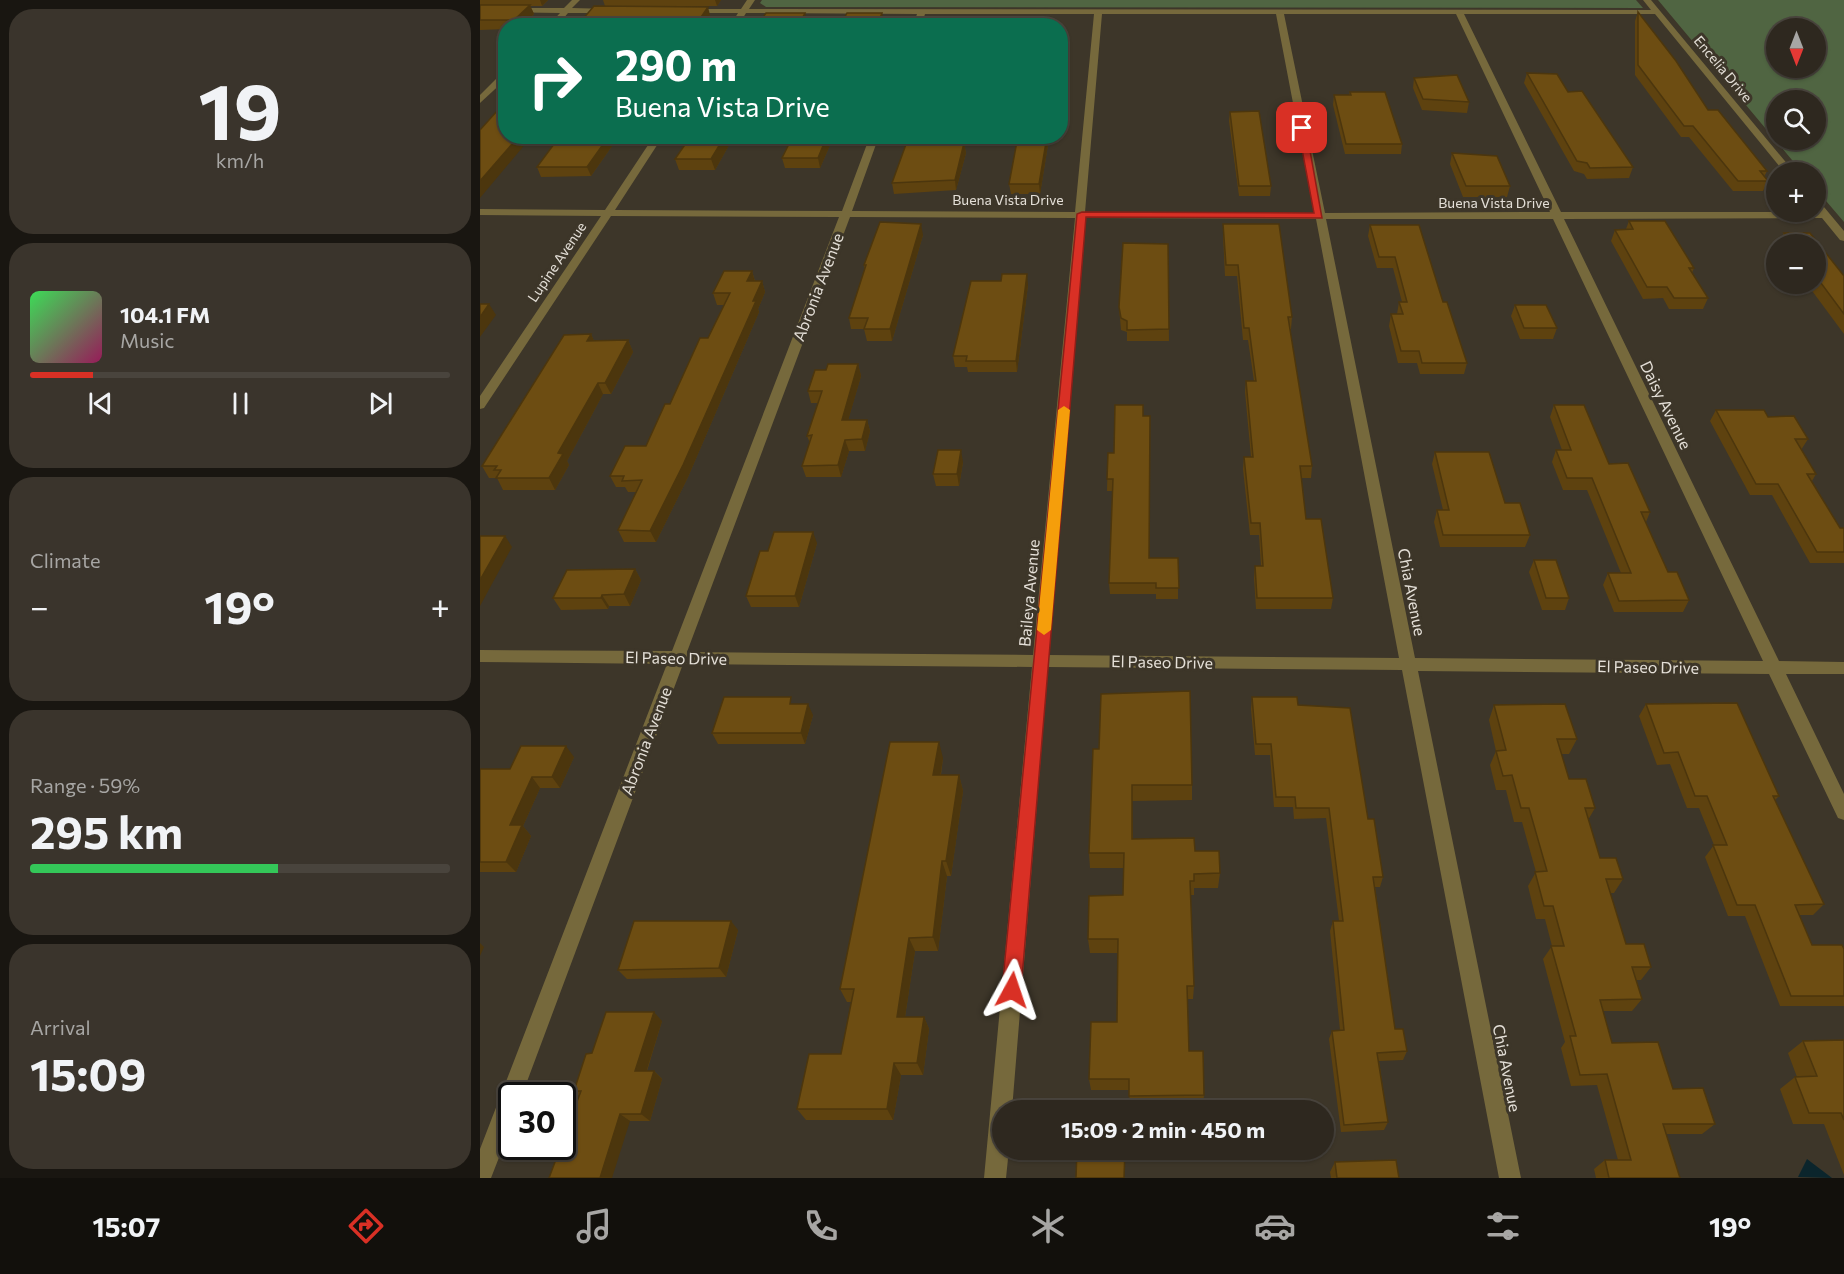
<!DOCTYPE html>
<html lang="en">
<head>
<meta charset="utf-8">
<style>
	:root { --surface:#2e281f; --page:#3a342c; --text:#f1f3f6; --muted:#a7a6a4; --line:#49443d; --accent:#d93025 }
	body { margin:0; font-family:Commissioner,sans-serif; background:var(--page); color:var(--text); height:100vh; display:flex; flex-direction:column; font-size:22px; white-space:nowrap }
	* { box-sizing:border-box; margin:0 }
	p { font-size:20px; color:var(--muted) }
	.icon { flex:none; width:33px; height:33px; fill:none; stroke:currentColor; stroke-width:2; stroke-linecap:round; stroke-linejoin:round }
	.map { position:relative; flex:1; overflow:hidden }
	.side { display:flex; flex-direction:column; gap:9px; padding:9px; background:#191611; width:480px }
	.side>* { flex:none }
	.hud { position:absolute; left:18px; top:18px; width:570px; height:126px; border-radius:24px; box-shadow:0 2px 4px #0004,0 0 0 2px var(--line); background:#0b6e4f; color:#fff; overflow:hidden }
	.needle { width:39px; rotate:180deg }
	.controls { position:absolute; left:1286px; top:18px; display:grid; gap:12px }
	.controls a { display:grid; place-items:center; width:60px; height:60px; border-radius:50%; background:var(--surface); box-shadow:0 2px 4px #0004,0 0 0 2px var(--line); font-size:30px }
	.speed { position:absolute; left:18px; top:1082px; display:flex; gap:12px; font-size:30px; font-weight:700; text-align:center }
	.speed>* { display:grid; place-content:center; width:78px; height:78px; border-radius:50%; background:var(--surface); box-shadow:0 2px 4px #0004,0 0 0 2px var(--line); line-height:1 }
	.speed .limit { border:3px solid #111; border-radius:9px; background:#fff; color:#111 }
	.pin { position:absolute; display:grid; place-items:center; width:51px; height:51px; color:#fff; margin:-26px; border-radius:12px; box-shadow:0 3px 9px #0006 }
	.me { position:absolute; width:66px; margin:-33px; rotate:5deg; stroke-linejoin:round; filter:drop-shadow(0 0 4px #0008) }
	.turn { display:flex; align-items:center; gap:21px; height:126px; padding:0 18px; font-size:27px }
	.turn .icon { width:78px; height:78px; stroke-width:2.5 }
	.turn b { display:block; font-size:42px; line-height:51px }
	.big { font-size:45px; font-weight:700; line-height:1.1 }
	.side .tile { flex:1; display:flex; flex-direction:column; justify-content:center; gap:9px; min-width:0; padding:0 21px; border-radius:24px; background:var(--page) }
	.side .dial { align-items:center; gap:0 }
	.dial b { font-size:78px; line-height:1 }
	.song { display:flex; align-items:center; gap:18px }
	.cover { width:72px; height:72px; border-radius:9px; background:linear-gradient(135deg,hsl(130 70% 55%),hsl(330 70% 35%)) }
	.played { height:6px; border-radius:3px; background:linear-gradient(90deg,var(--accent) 15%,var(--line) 15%) }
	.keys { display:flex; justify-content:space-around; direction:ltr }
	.heat { display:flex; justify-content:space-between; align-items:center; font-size:33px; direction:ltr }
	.charge { height:9px; border-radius:4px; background:linear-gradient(90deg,#34c759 59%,var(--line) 0) }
	.trip { position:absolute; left:512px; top:1100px; width:342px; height:60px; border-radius:30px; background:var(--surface); box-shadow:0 2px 4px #0004,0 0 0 2px var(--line); font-weight:700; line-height:60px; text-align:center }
	.menu { display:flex; height:96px; justify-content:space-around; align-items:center; background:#12100c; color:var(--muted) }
	.menu .icon { width:42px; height:42px }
	.menu .active { color:var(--accent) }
	.menu b { font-size:27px; color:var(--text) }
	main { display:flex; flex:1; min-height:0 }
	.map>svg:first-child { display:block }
</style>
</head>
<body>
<main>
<section class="side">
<div class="tile dial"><b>19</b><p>km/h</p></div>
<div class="tile">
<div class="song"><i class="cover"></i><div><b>104.1 FM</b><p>Music</p></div></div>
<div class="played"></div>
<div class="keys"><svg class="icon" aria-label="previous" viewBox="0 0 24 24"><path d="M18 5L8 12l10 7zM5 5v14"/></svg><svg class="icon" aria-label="pause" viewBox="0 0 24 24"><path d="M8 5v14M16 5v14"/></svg><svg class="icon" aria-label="next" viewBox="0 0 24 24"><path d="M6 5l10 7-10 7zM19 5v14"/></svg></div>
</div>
<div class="tile"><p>Climate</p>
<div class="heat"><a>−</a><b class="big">19°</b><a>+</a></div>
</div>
<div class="tile"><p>Range · 59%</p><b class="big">295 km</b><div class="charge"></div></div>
<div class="tile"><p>Arrival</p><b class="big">15:09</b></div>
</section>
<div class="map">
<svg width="1364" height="1178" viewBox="0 0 1364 1178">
	<rect width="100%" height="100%" fill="#3d3629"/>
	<g fill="#506542" fill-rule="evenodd">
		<path d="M282,0H1156L1163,8L286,7L280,3Z"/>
		<path d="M1178,0H1364V222L1335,188V172H1322ZM1296,28H1335V68H1296ZM1296,100H1335V140H1296Z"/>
	</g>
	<path fill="#0b252c" d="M1327,1159L1352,1178L1318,1177Z"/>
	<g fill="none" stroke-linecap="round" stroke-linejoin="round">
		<g fill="#76693c" fill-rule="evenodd">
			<path d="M92,0H100L92,8L130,9L134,11L130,13H88L77,26H68L80,13L0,12V8H84Z"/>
			<path d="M267,0H275L269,9L1171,10L1163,0H1171L1314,172H1304L1175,14H984L1081,212H1337L1335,200L1339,201L1364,231V241L1360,240L1342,218L1084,219L1299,661L1364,662V674H1306L1364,794V820L1358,818L1289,674L938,671L1041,1178H1019L922,670L568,667L532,1110H522V1149H529L526,1178H504L552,667L203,664L42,1095H32V1124L11,1178H0V1149L187,664L0,662V650L192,651L359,217L131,216L4,408L0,409V396L121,216L0,215V209L125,210L174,136H183L135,210L362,211L390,136H399L372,211L595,212L614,14H445L441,26H433L437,14L266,13L258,26H250L258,13H208L204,11L208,9H261ZM622,14H796L834,213L605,212ZM804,14H976L1070,212L845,213ZM370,217L595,218L553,655L207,652ZM605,218L836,219L919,658L569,655ZM846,219H1073L1283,661L935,658Z"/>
			<path d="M23,72H26V79L0,103V95Z"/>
		</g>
	</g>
	<g fill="#5e420f">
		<path d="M0,0H68L62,6H50L54,14L42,26H26V29L0,30Z"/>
		<path d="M123,0H241L237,6H125Z"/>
		<path d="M1158,12L1228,110L1287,171L1284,177L1288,181L1283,191H1253L1209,137H1201L1155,75V21Z"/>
		<path d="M230,15L223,26H104L102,20Z"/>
		<path d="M1047,73L1088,92L1153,167L1149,178L1107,179L1104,174L1094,171L1044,83Z"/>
		<path d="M934,78L989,102L987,113L942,110L933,88Z"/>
		<path d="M870,92L922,144L921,154H865L853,105L854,95H869Z"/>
		<path d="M750,112L791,186L790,196H759L749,121Z"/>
		<path d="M139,136L111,176L61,177L57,167Z"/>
		<path d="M211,136H252L253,138L235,170H199L195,159Z"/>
		<path d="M313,136H354L340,168H305L302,158Z"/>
		<path d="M538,136H567L568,145L560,194H531L529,184Z"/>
		<path d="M484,143L486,153L476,190L414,194L412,183Z"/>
		<path d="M972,153L1030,186L1027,197H983L970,164Z"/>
		<path d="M1149,221L1214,268L1212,273L1228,298L1223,309H1189L1183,298L1163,299L1131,241L1135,230L1146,229Z"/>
		<path d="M743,224L812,317L811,329H810L832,466L831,478H821L826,519L853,598L851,609H776L774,578L775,566H781L779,535H770L763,469L764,457H771L765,392L766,381H774L768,340H763L757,276H745L743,235Z"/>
		<path d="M890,225L963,302L987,363L984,374H940L937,363H918L909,326L911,314H917L919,302H922L913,268H897L888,236Z"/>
		<path d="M1304,233H1330L1364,276V334L1327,284H1335V244H1299Z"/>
		<path d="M443,235L412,341H387L384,329H371L369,318L385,270L384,265Z"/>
		<path d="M688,244L689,341H647V332L641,330L639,307Z"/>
		<path d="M272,271L275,281H282L285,292L278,309L279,312L208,477L176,542H144L138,530L157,492H148L145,487H136L130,476L166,446L228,338L244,305H237L233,293Z"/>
		<path d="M548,285L537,372H488L487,367H475L473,356Z"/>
		<path d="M1035,305L1077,328L1073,339H1040L1031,316Z"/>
		<path d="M111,334L114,341L148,340L153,352L131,394H123L87,461L89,465L75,490H23L17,478H9L2,466Z"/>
		<path d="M378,364L381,376L368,420H387L390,431L385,451H369L361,477H326L322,466L330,443L327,436L338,403H331L328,391L346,370Z"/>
		<path d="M1074,405L1129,464L1170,512L1166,522L1188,572L1209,600L1203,612H1134L1123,585L1128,573H1141L1107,490H1083L1072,462L1076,450H1082L1070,417Z"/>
		<path d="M1236,410L1288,417L1328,439L1321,450L1336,474L1332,481L1360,528H1364V563H1330L1292,495H1270L1230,421Z"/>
		<path d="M955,452L1025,503L1050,535L1045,547H960L954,522L957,510H963L952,464Z"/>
		<path d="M628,453L670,558H698V599H676V594H630L629,583L633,491H627Z"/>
		<path d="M483,462L479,486H456L453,474Z"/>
		<path d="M337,543L319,607H271L266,596L288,551Z"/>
		<path d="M1054,560L1089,598L1085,610H1062L1049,572Z"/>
		<path d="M155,569L161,580L150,606H129L128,609L81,610L73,598Z"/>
		<path d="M772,697L818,705L888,819L903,877L900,887H895L915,1029L927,1051L923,1060L899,1061L908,1122L904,1130L861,1132L849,1039L852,1031L860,1030L850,931L853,921H859L846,818L814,819L813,807H794L790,755H775L771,709Z"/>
		<path d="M1166,704L1299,796L1295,800L1344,904L1333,915H1319L1332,945L1364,949V1006H1300L1265,916H1248L1225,857L1234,845L1219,808H1207L1190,764L1177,765L1159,716Z"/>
		<path d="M1014,705L1097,739L1089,754H1081L1089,779L1115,808L1108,820L1120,858L1143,879L1134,893H1130L1146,944L1171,967L1161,980H1156L1162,999L1152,1011H1123L1132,1043L1193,1089L1235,1124L1222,1134H1186L1200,1178H1116L1114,1169L1125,1160H1138L1117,1085L1091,1086L1081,1048L1085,1042L1063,959L1072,946L1065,919H1056L1048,886L1056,872L1042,822H1034L1026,790H1016L1010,765L1016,751L1009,720Z"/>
		<path d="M333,715L325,744H238L232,733Z"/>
		<path d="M619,749L712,785V800L652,801L653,839L715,851L740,873L738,888H714V895H710L714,986L713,999H707L709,1051L724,1095L723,1106L650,1107L649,1090H611L609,1079L637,1022L638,953H610L608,939L643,895L644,868H610L609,853Z"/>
		<path d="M94,757L80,788H60L43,826L51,836L36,872H0V769H30Z"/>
		<path d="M463,758L461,775H479L483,791L471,876H467L458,951H435L425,1017H444L449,1029L443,1075H421L413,1120H326L317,1109L361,1054L371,1002H367L360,989Z"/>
		<path d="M258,930L246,977L147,979L138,970Z"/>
		<path d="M182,1021L167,1071H174L182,1079L170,1121H150L99,1096L94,1091L112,1053Z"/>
		<path d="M1364,1040V1175L1344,1124H1313L1300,1089L1315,1077H1317L1308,1053L1323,1041Z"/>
		<path d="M855,1162L919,1178H851L850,1172Z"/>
	</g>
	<g fill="#4c360d">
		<path d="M60,0H68L62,6Z"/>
		<path d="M235,0H241L237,6Z"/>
		<path d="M50,5L54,14L42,26H36L34,20Z"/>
		<path d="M228,7L230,15L223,26H215Z"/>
		<path d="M325,13L327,22L325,26H318Z"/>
		<path d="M402,13L404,22L403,26H397Z"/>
		<path d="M39,136H48L46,139L47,142L0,198V181Z"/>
		<path d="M129,136H139L111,176L107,167Z"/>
		<path d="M245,136H252L253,138L235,170L231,159Z"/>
		<path d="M347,136H354L340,168L338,158Z"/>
		<path d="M567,136L568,145L560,194L559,184Z"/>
		<path d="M484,143L486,153L476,190L475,180Z"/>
		<path d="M441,224L443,235L412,341L410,329Z"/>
		<path d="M272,271L275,282L267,281Z"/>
		<path d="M547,274L548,285L537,372L536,361Z"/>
		<path d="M282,281L285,292L278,309L279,312L208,477L176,542L170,531Z"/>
		<path d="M9,304L16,315L0,337V317Z"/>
		<path d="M111,334L116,346L107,341Z"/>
		<path d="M148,340L153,352L131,394L125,383Z"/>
		<path d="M378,364L381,376L365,431L362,420Z"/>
		<path d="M118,383L123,394L87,461L89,465L75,490L69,478L78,453Z"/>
		<path d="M387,420L390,431L385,451L382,439Z"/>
		<path d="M365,440L369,451L361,477L358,465Z"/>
		<path d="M481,450L483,462L479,486L477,474Z"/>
		<path d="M333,532L337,543L319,607L315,596Z"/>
		<path d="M25,536L32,547L0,606V580Z"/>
		<path d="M155,569L161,580L150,606L144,594Z"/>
		<path d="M122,595L129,606L128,609L121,598Z"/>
		<path d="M328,704L333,715L325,744L321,733Z"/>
		<path d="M459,742L463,758L458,791L453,775Z"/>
		<path d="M86,746L94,757L80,788L72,777Z"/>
		<path d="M479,775L483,791L471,876L466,861Z"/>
		<path d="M52,777L60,788L43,826L51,836L36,872L26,862L30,825Z"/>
		<path d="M462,861L467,876L458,951L453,937Z"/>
		<path d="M251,921L258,930L246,977L239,968Z"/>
		<path d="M429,938L435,951L423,1030L417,1017Z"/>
		<path d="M0,943L4,947L0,956Z"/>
		<path d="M174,1012L182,1021L164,1079L155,1071Z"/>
		<path d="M444,1017L449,1029L443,1075L437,1063Z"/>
		<path d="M414,1063L421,1075L413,1120L407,1109Z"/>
		<path d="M174,1071L182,1079L170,1121L161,1114Z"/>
		<path d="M140,1114L150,1121L132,1178H120Z"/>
	</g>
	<g fill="#6d4d12" stroke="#4c360d" stroke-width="1.5">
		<path d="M0,5H50L34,20H0Z"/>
		<path d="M114,6L228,7L215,26H158L163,19L102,20Z"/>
		<path d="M1158,12L1196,61L1228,110H1238L1287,171H1280L1288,181H1258L1213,126H1204L1158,65Z"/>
		<path d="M286,13H325L318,26H277Z"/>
		<path d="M367,13H402L397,26H360Z"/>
		<path d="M470,24L487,26H469Z"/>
		<path d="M540,24L572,26H540Z"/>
		<path d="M1047,73L1077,74L1088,92L1102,91L1153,167L1110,168L1107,163L1097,161Z"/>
		<path d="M977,75L989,102L943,99L934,78Z"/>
		<path d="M870,92H905L922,144H866L854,95H871Z"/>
		<path d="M26,101V136H39L0,181V130Z"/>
		<path d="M779,111L791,186H759L750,112Z"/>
		<path d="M80,136H129L107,167H57Z"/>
		<path d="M211,136H245L231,159H195Z"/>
		<path d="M313,136H347L338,158H302Z"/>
		<path d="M429,136H466L484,143L475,180L412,183Z"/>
		<path d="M538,136H567L559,184H529Z"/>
		<path d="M972,153L1017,156L1030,186H986Z"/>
		<path d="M1149,221H1185L1214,268H1209L1228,298H1194L1187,287H1167L1135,230L1153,229Z"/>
		<path d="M400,222L441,224L410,329H384L388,318H369L386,265H384Z"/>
		<path d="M743,224H799L812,317H808L832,466H820L826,519H841L853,598H777L775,566H783L780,523H771L764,457H773L766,381H776L769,328H764L758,265H746Z"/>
		<path d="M890,225H939L963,302H967L987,363H942L939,351H921L911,314H923L919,302H927L915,257H899Z"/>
		<path d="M1304,233H1330L1364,276V314L1335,275V244H1313Z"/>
		<path d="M643,243L688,244L689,329L647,330V321L641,318L639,307Z"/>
		<path d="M244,271H272L267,281H282L273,301H276L203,465L170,531L138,530L162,480L142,481L144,476H130L145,446H166L185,404H190L220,338H228L250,293H233Z"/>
		<path d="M522,274H547L536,361H486L487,356H473L491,281H521Z"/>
		<path d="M0,304H9L0,317Z"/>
		<path d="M1035,305H1066L1077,328H1044Z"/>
		<path d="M111,334L107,341L148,340L125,383H118L78,453L83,454L69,478H16L21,470H14L17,466H2L84,335Z"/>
		<path d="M348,364H378L362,420H387L382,439L365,440L358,465L322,466L332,435L327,436L342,391H328L335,370H346Z"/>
		<path d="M635,405H663V416H670L669,558H698L699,588H676V583H629L633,479H627L628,453H634Z"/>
		<path d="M1074,405H1104L1129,464L1148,463L1170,512H1161L1188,572H1197L1209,600L1139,601L1128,573H1151L1112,478H1087L1076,450H1091Z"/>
		<path d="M1236,410H1284L1288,417L1314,416L1328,439H1315L1336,474H1327L1360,528H1364V552H1337L1298,484H1276Z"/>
		<path d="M458,450H481L477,474H453Z"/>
		<path d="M955,452H1009L1025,503H1040L1050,535H963L957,510H969Z"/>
		<path d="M294,532H333L315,596H266L280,551H288Z"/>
		<path d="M0,536H25L0,580Z"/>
		<path d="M1054,560H1076L1089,598H1066Z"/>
		<path d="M155,569L144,594L122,595L121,598H73L87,570Z"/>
		<path d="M710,691L712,785H652V839L714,838L715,851H739L740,873L714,874V881H710L714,986H707L709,1051H723L724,1095L649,1096V1079H609L611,1022H637L638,939H608L609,896L643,895L644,853H609L613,749H619L621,694Z"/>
		<path d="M244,697H311L310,704H328L321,733H232Z"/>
		<path d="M772,697H817L818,705L870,708L888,819H894L903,877H893L915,1029H923L927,1051L897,1053L908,1122L864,1125L852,1031L864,1030L853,921H863L849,808H816L815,797H796L791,744H776Z"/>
		<path d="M1257,703L1299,796H1293L1344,904L1315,905L1332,945H1362L1364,949V996H1311L1275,905H1257L1233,845H1247L1227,796H1215L1198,752L1184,753L1166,704Z"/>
		<path d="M1085,704L1097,739H1077L1089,779H1106L1115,808H1105L1120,858H1136L1143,879H1126L1146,944H1164L1171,967H1152L1162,999L1120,1000L1132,1043L1178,1042L1193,1089L1223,1088L1235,1124H1183L1200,1178H1129L1125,1160H1151L1127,1074L1100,1075L1090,1036H1096L1071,946H1084L1073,906H1064L1055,872L1067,871L1049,808H1041L1032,775L1023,776L1016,751L1026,750L1014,705Z"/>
		<path d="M410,742H459L453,775H479L466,861H462L453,937L429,938L417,1017H444L437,1063H414L407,1109H317L329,1054H361L374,989H360Z"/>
		<path d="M41,746H86L72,777H52L30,825H42L26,862H0V769H30Z"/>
		<path d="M154,921H251L239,968L138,970Z"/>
		<path d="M126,1012H174L155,1071H174L161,1114H140L120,1178H69L81,1146H82V1141L101,1091H94L106,1054L112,1053Z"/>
		<path d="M1364,1040V1120L1361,1113H1329L1315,1077L1337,1076L1323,1041Z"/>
		<path d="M597,1149H645L644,1178H596Z"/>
		<path d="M916,1160L919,1178H857L855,1162Z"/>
	</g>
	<path fill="#d93025" stroke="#8d1f18" stroke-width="1.5" d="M822,125L826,128L842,218L606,217L541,990L538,996L532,999L525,996L522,990L597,214L602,212L834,213L818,128Z"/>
	<path fill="#f59e0b" d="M584,406L590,410L571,630L564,635L557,630L578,410Z"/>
	<g text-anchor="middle" stroke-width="6" stroke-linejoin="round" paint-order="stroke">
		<g font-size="14" fill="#e4dfd7" stroke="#3d3629">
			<text transform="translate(1243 69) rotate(50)" y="5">Encelia Drive</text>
			<text x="528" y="205">Buena Vista Drive</text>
			<text x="1014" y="208">Buena Vista Drive</text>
			<text transform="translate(77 262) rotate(-56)" y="5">Lupine Avenue</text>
		</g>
		<g font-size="16" fill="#e4dfd7" stroke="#3d3629">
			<text transform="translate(338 287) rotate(-69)" y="6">Abronia Avenue</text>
			<text transform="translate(1186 405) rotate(64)" y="6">Daisy Avenue</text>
			<text transform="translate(932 592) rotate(79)" y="6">Chia Avenue</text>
			<text transform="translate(549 593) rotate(-85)" y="6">Baileya Avenue</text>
			<text transform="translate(196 658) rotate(1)" y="6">El Paseo Drive</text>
			<text transform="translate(682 662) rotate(1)" y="6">El Paseo Drive</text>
			<text transform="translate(1168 667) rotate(1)" y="6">El Paseo Drive</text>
			<text transform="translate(166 741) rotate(-69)" y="6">Abronia Avenue</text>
			<text transform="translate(1027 1068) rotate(79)" y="6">Chia Avenue</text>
		</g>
	</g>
</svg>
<div class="controls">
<a><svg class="needle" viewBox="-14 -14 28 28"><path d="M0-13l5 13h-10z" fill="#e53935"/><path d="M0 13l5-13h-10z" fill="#a7a6a4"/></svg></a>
<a><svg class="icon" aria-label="search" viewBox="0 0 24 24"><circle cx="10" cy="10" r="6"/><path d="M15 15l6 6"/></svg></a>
<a>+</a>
<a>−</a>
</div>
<div class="speed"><div class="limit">30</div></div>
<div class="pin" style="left:822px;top:128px;background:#d93025"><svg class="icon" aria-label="arrive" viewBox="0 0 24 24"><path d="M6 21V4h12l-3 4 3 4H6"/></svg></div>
<svg class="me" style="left:532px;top:990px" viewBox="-20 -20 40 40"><path d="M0-17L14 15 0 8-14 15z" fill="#d93025" stroke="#fff" stroke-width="4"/></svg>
<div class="trip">15:09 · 2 min · 450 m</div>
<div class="hud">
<div class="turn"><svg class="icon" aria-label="right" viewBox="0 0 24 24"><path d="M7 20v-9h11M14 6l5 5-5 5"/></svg><div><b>290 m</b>Buena Vista Drive</div></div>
</div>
</div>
</main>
<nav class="menu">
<b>15:07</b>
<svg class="icon active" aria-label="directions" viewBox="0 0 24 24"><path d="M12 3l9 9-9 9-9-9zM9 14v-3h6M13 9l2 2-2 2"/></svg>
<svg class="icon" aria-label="music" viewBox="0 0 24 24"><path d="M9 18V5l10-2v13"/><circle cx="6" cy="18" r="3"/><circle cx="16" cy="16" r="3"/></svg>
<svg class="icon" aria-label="phone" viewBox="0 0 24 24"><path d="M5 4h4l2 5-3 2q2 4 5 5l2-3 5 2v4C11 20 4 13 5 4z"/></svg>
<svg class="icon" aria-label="climate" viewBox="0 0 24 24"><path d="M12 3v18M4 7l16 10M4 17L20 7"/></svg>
<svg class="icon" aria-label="car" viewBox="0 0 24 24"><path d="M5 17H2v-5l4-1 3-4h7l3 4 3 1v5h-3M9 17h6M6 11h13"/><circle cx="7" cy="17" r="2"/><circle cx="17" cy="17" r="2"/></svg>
<svg class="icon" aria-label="filters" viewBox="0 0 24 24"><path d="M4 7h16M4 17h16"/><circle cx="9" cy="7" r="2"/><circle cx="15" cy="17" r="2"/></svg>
<b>19°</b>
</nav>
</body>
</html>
